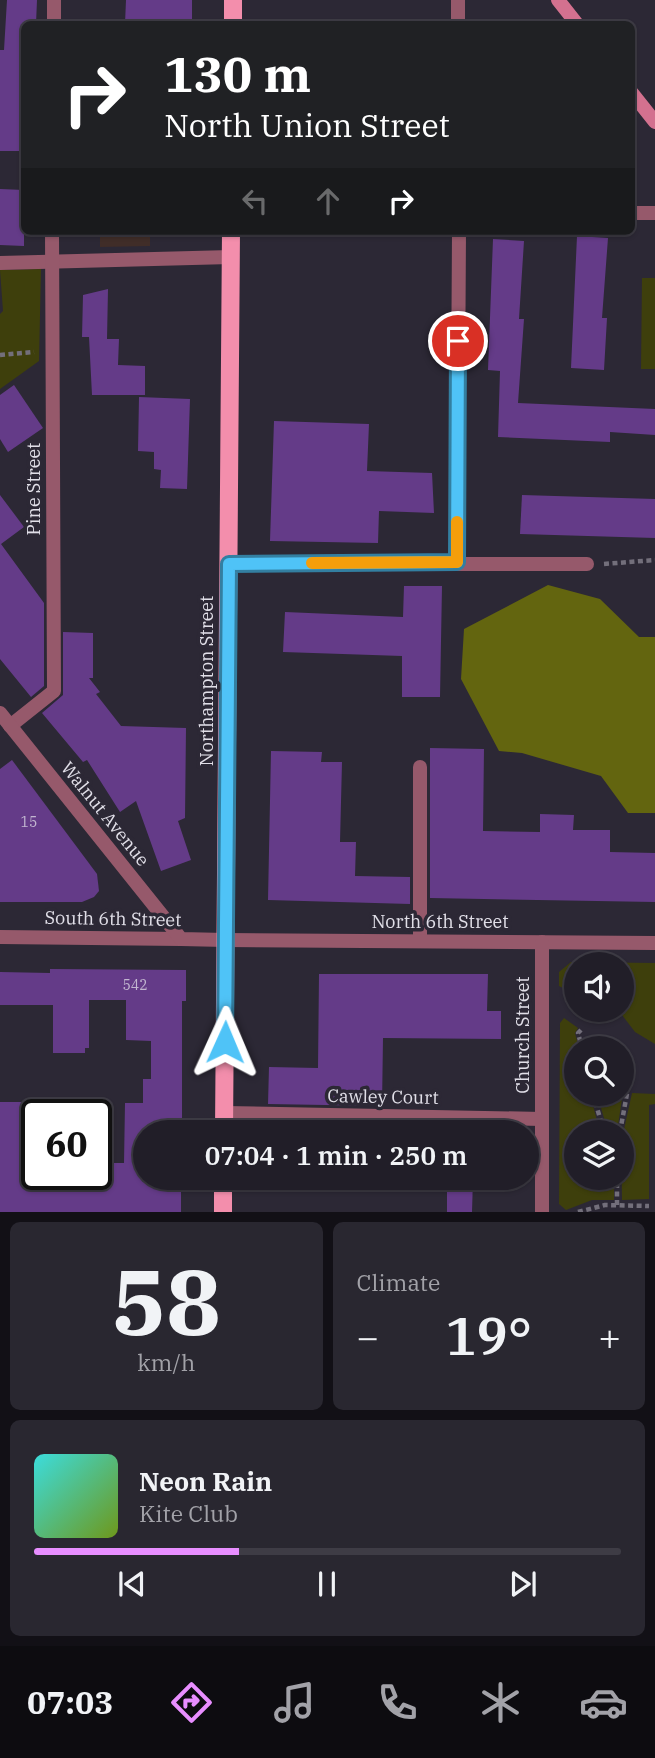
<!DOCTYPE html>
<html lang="en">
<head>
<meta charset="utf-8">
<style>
	:root { --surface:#211e28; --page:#292730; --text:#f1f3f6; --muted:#a2a2a8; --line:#3e3c45; --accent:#e88eff }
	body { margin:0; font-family:"IBM Plex Serif",serif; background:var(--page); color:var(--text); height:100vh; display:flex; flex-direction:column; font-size:26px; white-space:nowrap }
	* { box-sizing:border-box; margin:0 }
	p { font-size:23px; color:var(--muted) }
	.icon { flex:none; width:38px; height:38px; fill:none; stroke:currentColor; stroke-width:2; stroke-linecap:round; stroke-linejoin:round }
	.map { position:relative; height:1212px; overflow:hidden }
	.details { display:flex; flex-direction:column; gap:10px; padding:10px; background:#121016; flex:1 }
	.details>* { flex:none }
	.guide { position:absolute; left:21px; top:21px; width:614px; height:214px; border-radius:10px; box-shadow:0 2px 5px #0004,0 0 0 2px var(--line); background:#202124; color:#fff; overflow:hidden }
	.controls { position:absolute; left:564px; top:952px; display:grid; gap:14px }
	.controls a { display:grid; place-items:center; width:70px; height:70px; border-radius:50%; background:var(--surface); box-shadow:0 2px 5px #0004,0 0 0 2px var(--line); font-size:35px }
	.speed { position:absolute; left:21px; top:1099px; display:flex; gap:14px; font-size:35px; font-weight:700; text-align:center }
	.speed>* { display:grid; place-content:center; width:91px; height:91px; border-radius:50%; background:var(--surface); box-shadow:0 2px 5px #0004,0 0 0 2px var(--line); line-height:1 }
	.speed .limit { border:4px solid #111; border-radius:10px; background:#fff; color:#111 }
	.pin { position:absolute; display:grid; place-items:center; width:60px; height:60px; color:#fff; margin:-30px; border:4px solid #fff; border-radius:50%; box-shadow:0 2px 7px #0007 }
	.me { position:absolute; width:77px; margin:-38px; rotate:1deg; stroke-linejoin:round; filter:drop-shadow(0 0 5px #0008) }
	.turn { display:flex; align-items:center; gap:24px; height:147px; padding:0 28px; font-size:32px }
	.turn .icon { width:91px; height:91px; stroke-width:2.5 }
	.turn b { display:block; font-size:49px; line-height:60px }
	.lanes { display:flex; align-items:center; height:66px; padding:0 28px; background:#0003; justify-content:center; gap:35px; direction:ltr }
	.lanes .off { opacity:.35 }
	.big { font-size:52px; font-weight:600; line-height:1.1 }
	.details .widget { flex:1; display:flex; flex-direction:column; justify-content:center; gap:10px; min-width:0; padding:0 24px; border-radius:10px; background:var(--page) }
	.details .dial { align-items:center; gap:0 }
	.dial b { font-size:91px; line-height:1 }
	.song { display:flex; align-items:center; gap:21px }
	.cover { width:84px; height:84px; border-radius:10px; background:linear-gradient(135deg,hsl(180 70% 55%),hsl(80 70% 35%)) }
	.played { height:7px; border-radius:4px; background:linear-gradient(90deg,var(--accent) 35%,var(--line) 35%) }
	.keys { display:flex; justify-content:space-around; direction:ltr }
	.heat { display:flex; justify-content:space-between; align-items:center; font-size:38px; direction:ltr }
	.details .tiles { flex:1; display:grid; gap:10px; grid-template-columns:1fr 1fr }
	.widget:last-child { grid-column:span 2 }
	.trip { position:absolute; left:133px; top:1120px; width:406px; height:70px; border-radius:35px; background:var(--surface); box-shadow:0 2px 5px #0004,0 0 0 2px var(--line); font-weight:600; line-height:70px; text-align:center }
	.tab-bar { display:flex; height:112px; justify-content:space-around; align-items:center; background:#0d0c10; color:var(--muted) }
	.tab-bar .icon { width:49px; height:49px }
	.tab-bar .selected { color:var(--accent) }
	.tab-bar b { font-size:32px; color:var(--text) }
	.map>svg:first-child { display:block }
</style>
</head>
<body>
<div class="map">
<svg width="655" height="1212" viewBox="0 0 655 1212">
	<rect width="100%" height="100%" fill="#2c2835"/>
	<path fill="#402d28" d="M100,231H150V246L100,247Z"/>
	<g fill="#3e3f0c">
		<path d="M41,269L39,361L0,389V314L3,311L0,270Z"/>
		<path d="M642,278H655V369H641Z"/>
		<path d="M571,962L655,963V1044L635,1032L619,1011L621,964H576L572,968L571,992L559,986V972Z"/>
		<path d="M564,1018L578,1028L575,1033L579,1048H576V1094H590L600,1132H576V1178H614V1200H592L566,1210L559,1204L560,1023Z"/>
		<path d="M621,1083L623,1092L617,1132H608L597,1094H621Z"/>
		<path d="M632,1093L655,1094V1104L649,1105V1199L622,1200L621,1143Z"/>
	</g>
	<path fill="#63650f" d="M548,585L600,599L639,637H655V813H628L601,776L522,753L499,751L461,679L464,629Z"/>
	<g fill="#643b88">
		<path d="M7,0H37L36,24H24V151H0V50H4Z"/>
		<path d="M126,0H192V24H125Z"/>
		<path d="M0,189L24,190V246L0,245Z"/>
		<path d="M577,236L608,238L602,318H607L604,370L571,368Z"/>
		<path d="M493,239L524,241L519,319H524L518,403L655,409V435L610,432V442L498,437L500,371L488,370Z"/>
		<path d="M108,289L107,339H119L118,365L145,366V395H92L89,337H82L83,295Z"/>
		<path d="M14,385L43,428L8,452L0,439V395Z"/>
		<path d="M139,397L190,399L187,489L160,488L161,470L154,469V452L138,451Z"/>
		<path d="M274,421L369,424L367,471L432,473L434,513L379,511L378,543L270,541Z"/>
		<path d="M0,495L24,527L1,544L44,603V686L31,697L0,659Z"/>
		<path d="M522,495L655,499V538L520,534Z"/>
		<path d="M404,586H442L440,697H402V656L283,652L285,612L403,617Z"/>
		<path d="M63,632L93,633V678H89L100,692L96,694L121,726L186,728L185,818L178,821L191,860L161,871L136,801L120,812L87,760L83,762L42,713L63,695Z"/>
		<path d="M430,748L484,749L483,831L540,832V814L574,815L573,830H610V852L655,853V902L430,898Z"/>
		<path d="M271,751L322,752L321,762H342L340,842H356L355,876L410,877V904L268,900Z"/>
		<path d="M12,760L97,874L99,891L94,897L82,902H0V769Z"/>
		<path d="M50,969L186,970V1001H182V1132H145V1178H181V1212H0V1102H37V1174H96V1163H124L125,1103H143V1079H151V1041L126,1040V1000H89V1048H85V1053H53V1005H0V972L50,973Z"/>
		<path d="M319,974H488L487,1011H501V1039L383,1038L382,1106L268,1104L269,1067L318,1068Z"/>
		<path d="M267,1123L381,1126V1132H267Z"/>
		<path d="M447,1178H473L472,1212H447Z"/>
	</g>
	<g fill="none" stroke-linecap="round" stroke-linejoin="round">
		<g stroke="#736f7b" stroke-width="4.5" stroke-dasharray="5 3.5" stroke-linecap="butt">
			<path d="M0,355L34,352"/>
			<path d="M604,564L655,560"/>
			<path d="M581,1030L578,1033L582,1048"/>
			<path d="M593,1094L604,1132"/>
			<path d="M620,1132L628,1088"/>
			<path d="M617,1205V1178"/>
			<path d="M578,1212L605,1205L649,1206"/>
		</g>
		<g stroke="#96596b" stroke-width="14">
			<path d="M54,24V0"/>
			<path d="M0,263L231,257"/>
			<path d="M10,726L54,691L52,231"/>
			<path d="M420,767V941"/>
			<path d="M224,1113L542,1119"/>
		</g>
		<g stroke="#96596b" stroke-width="14">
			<path d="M458,0V24"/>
			<path d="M632,213H655"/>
			<path d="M457,562L459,231"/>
			<path d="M228,564H587"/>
			<path d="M0,937L181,939"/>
			<path d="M225,940L655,943"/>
			<path d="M542,942V1212"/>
		</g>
		<path stroke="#96596b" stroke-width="14" d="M0,713L181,939L225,940"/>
		<g stroke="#d3718f" stroke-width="14">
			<path d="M558,0L577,24"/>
			<path d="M632,93L655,122"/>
		</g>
		<g stroke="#f38eac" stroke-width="18">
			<path d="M233,24V0"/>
			<path d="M224,1132L231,231"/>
			<path d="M223,1212V1178"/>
		</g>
	</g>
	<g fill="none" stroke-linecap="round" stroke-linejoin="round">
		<g stroke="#337fa1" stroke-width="18">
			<path id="route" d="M225,1042L229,564L457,562L458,341"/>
		</g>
		<use href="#route" stroke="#4fc3f7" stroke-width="12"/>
		<path stroke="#f59e0b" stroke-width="12" d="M312,563L457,562V522"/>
	</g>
	<g text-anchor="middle" stroke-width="7" stroke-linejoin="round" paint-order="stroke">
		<g font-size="14" fill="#c2b6d0">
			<text x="29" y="827">15</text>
			<text x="135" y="990">542</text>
		</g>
		<g font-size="18" fill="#e1dfe8" stroke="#2c2835">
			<text transform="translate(34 489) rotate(-90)" y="6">Pine Street</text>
			<text transform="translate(207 681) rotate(-90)" y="6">Northampton Street</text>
			<text transform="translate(105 814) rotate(51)" y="6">Walnut Avenue</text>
			<text transform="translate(113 919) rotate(1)" y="6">South 6th Street</text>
			<text x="440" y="928">North 6th Street</text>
			<text transform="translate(523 1035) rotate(-90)" y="6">Church Street</text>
			<text transform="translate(383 1097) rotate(1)" y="6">Cawley Court</text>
		</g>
	</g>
</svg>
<div class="controls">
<a><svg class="icon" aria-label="sound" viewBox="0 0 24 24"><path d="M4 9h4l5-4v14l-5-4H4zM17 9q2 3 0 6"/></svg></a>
<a><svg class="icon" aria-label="search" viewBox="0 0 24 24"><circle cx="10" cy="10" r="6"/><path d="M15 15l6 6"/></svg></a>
<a><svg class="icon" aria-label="layers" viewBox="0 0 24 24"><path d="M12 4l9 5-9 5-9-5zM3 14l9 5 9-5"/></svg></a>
</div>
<div class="speed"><div class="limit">60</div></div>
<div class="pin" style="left:458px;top:341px;background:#d93025"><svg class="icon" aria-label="arrive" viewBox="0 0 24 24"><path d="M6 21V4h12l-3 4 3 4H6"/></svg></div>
<svg class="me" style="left:225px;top:1042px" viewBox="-20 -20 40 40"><path d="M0-17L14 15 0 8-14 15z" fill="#4fc3f7" stroke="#fff" stroke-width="4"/></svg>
<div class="trip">07:04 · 1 min · 250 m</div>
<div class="guide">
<div class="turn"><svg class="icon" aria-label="right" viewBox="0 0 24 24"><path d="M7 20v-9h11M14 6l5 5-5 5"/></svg><div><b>130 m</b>North Union Street</div></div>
<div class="lanes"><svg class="icon off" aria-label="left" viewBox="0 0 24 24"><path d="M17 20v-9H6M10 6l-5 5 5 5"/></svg><svg class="icon off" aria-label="ahead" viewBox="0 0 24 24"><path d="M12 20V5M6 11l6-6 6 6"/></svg><svg class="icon" aria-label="right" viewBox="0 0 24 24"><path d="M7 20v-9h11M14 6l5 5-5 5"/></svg></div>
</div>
</div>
<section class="details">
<div class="tiles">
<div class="widget dial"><b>58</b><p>km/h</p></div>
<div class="widget"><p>Climate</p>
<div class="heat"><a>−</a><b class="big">19°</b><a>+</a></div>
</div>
<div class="widget">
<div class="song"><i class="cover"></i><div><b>Neon Rain</b><p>Kite Club</p></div></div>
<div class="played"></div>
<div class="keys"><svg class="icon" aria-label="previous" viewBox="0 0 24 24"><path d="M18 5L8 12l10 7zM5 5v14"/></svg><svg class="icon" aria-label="pause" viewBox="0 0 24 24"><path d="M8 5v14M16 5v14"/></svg><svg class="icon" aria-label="next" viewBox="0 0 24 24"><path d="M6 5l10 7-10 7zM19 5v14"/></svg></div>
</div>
</div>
</section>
<nav class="tab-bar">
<b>07:03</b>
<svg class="icon selected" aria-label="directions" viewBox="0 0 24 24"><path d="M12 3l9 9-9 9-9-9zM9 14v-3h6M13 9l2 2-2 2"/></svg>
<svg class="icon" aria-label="music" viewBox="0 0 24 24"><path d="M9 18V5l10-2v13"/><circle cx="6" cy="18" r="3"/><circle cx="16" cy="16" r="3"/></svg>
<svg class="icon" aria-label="phone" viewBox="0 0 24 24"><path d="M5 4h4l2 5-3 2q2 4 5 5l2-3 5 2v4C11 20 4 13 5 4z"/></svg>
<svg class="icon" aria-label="climate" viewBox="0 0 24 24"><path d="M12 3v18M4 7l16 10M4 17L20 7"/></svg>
<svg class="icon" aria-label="car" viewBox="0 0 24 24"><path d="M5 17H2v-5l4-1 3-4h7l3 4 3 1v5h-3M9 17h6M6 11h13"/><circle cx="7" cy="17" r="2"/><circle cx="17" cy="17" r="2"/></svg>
</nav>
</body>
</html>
